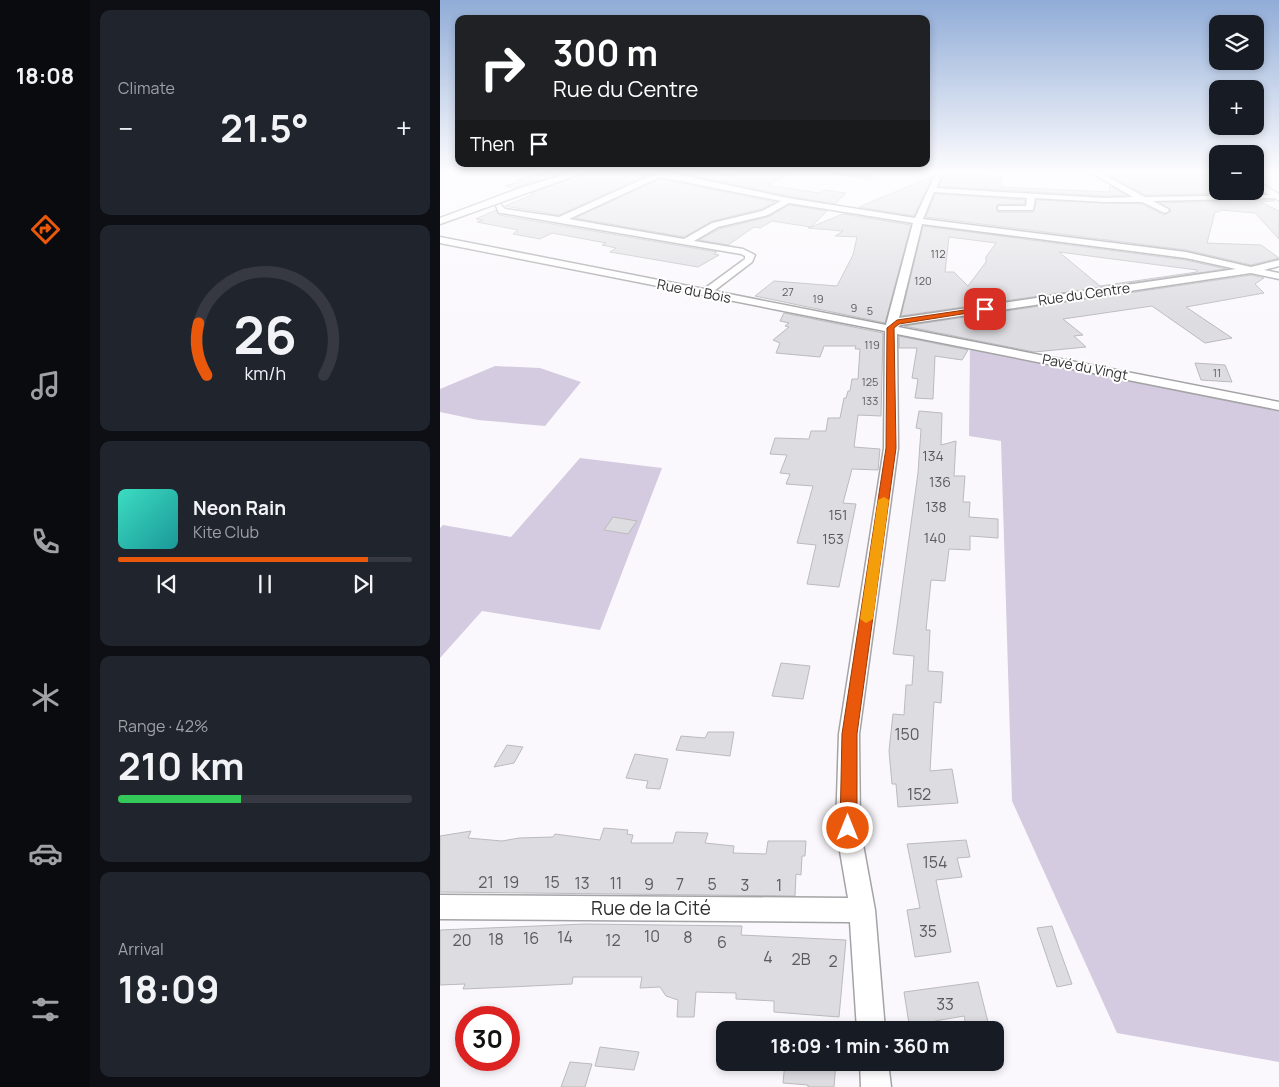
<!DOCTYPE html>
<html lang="en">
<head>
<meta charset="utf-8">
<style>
	:root { --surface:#171b24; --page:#20242c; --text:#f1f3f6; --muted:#9ea1a6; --line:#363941; --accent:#ea580c }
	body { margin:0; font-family:Manrope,sans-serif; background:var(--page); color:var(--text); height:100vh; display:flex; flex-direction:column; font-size:19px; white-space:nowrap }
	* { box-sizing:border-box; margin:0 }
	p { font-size:16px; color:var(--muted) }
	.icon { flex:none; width:28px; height:28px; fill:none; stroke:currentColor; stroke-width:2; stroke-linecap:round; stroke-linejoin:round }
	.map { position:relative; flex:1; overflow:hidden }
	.details { display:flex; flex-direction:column; gap:10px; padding:10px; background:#0d0f14; width:350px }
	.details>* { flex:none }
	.guide { position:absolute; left:15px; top:15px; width:475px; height:152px; border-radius:10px; box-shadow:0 2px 8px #0003; background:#202124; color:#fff; overflow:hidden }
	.fabs { position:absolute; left:769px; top:15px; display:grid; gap:10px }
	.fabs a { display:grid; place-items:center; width:55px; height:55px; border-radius:10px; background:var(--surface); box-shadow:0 2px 8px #0003; font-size:25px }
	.speed { position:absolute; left:15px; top:1006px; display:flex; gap:10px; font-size:25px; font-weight:700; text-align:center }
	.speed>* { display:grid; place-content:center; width:65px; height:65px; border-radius:50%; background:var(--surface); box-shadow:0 2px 8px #0003; line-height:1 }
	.speed .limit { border:8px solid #d22; background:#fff; color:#111 }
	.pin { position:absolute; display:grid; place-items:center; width:42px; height:42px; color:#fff; margin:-21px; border-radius:10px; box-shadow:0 2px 8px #0006 }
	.me { position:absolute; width:55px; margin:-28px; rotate:0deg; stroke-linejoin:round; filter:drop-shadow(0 0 4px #0008) }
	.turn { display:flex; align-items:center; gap:18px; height:105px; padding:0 15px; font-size:22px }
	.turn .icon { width:65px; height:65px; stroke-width:2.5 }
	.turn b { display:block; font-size:35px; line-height:42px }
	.then { display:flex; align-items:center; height:48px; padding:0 15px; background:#0003; gap:10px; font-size:19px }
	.big { font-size:38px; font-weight:700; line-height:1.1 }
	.details .card { flex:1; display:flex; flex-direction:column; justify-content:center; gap:8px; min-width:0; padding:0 18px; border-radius:10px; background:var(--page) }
	.details .dial { align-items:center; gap:0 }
	.dial svg { height:130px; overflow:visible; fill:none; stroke:var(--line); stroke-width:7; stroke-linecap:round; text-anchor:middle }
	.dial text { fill:var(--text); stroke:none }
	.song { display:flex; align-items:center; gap:15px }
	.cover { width:60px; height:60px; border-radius:8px; background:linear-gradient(135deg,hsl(170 70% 55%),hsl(180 70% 35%)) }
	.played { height:5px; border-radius:2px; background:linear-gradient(90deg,var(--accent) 85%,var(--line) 85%) }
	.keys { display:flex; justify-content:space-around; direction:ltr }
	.heat { display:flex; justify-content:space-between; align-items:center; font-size:28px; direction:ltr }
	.charge { height:8px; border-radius:4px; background:linear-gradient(90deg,#34c759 42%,var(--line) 0) }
	.trip { position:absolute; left:276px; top:1021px; width:288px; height:50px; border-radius:10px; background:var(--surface); box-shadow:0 2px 8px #0003; font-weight:700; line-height:50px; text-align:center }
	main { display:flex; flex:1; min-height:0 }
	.tab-bar { display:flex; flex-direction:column; width:90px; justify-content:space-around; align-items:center; background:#090b0e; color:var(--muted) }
	.tab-bar .icon { width:35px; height:35px }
	.tab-bar .selected { color:var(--accent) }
	.tab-bar b { font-size:22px; color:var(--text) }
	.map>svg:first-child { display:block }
</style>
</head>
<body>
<main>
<nav class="tab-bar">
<b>18:08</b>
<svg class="icon selected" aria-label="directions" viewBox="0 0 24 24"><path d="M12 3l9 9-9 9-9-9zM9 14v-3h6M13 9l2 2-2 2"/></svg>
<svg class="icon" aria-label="music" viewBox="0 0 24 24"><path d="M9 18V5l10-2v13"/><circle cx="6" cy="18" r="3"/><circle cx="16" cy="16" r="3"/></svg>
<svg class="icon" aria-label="phone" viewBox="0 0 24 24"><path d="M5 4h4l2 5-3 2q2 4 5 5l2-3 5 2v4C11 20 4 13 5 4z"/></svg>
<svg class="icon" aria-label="climate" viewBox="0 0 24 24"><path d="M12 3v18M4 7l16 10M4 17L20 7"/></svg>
<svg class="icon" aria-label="car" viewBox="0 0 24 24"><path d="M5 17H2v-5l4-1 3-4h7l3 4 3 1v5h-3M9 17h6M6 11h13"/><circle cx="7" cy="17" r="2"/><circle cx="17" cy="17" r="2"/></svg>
<svg class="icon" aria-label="filters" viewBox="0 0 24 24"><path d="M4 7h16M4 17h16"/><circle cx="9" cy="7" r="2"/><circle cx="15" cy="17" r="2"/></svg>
</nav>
<section class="details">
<div class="card"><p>Climate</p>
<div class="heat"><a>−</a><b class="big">21.5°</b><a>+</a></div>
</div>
<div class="card dial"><svg viewBox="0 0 100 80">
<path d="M14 69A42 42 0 1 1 86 69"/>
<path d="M14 69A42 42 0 0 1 9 37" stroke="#ea580c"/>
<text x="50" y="56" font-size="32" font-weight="700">26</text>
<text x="50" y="72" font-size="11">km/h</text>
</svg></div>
<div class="card">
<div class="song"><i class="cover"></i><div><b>Neon Rain</b><p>Kite Club</p></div></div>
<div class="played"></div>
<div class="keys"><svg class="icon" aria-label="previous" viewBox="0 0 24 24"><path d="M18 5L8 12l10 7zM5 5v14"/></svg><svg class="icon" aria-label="pause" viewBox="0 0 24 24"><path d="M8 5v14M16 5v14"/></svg><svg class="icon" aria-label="next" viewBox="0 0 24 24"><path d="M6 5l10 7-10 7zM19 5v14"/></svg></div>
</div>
<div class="card"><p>Range · 42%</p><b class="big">210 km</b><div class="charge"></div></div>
<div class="card"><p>Arrival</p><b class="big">18:09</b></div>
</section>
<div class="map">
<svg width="839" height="1087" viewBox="0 0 839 1087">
	<rect width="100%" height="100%" fill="#faf8fc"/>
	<g fill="#d4cbe0">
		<path d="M370,171H438L431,180Z"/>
		<path d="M530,344L839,406V1062L677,1033L572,801L561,441L529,436Z"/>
		<path d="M55,366L100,368L141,382L105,426L38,420L0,412V389Z"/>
		<path d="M140,458L222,468L160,630L42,611L0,658V528L3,525L71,537Z"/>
	</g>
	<g fill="#dddce0" stroke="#bbbabd" fill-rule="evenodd">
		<path d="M109,171H132L74,188L65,186L84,181L78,180Z"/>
		<path d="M150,171H199L207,175L119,215L65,206L94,194L91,193Z"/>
		<path d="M229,171H265L298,176V171H355L328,185L379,193L384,190L406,193L395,204L348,196Z"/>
		<path d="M506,171L525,172L524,175L562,177L561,187L669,192L670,186L686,195L664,196L499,186Z"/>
		<path d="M671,171H778V191H815V188L823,193L705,195L671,176Z"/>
		<path d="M493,176L474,216L419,207Z"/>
		<path d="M220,179L335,202L321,209L272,221L244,237L135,218Z"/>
		<path d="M495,194L585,200L584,204L557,205L558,212H593L597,200L702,204L724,215L731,210L720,203L833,200L835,201L821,202L839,211V239L815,213L780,210L779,212H775L767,243L821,245L839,258L811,265L746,250L486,217Z"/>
		<path d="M349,205L387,211L371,227L403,214L471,225L445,323L315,296L334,281L397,286L413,255L417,237L395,236L403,231L368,228L371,227L332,221L320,228L314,227L288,245L259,240L279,229L328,217Z"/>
		<path d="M56,210L59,215L277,252L274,254L279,255L258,267L170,252L176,248L162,245L166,243L112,233L100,239L73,234L78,230L37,222L43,220L36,219Z"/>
		<path d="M483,226L746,260L786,269L461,316ZM509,237L556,243L546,257V262L528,286L514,272H505ZM619,252L757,270V272L660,286Z"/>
		<path d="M811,275L824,278L815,284L824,293L746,307L792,338L765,343L712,306L623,319L643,335L634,336L646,347L594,352L464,326Z"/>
		<path d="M344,313L443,333L441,416L418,415L414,447L440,449L438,470L412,469L403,503L416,504L399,587L367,584L376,545L357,543L373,486L346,484L350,474L340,473L347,455L330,454L335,438L369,439L371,431H386L388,418H400L404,398H406L408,391H410L412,379H418L420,349H415L416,346H384L380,357L336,353L340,343L333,340L349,327L345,326L349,323L340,321Z"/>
		<path d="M459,336L528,350L522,360L495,356L493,399L475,398L478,379L472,378L477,348H459Z"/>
		<path d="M755,363L785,365L792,382L761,380Z"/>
		<path d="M479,411L502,413L501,445L516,441L514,476H525L523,502H530L529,517L558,519V538L530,536V550L509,549L505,581L491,580L486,630H490L488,671L503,672L501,703L494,702L490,771L512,769L518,803L458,807L456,784H452L449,751L453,714L464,715L466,685H472L474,656L453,654L478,473L481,429L476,428Z"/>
		<path d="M173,517L197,521L188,534L164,530Z"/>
		<path d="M341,663L370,666L363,699L332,696Z"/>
		<path d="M268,732H294L290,756L236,750L241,736L265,738Z"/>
		<path d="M67,745L83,747L74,763L54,767Z"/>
		<path d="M195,754L228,759L220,789L206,788L208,781L186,778Z"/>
		<path d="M164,828L188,830L187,834L193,835L191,843H233L236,832L268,833L265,843L294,846L293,853L326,854L328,841H366L365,856H362L361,875L356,874L355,896L0,892V836L31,831L28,838L62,841L79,838L113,837L115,834L160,840Z"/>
		<path d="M526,840L530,857L517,858L522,877L496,880L511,952L475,957L467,910L480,908L467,844Z"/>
		<path d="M145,924L302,926L301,935L406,940L399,1017L334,1012V1001L296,999V993L256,992L254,1017H237L238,1000L226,996L220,987L200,988L202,977H133L132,984L70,987L23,989L25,984L0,985V930Z"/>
		<path d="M612,926L619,948L632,984L617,987L597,928Z"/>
		<path d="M538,982L550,1030H527L524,1016L495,1021L496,1030H470L464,992Z"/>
		<path d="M160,1047L199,1052L194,1070L155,1066Z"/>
		<path d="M130,1062L152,1064L145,1087H121Z"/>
		<path d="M345,1062H396L394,1087H368V1085L343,1083Z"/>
	</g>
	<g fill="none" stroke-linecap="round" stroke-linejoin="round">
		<g stroke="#a4a3a6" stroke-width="3">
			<g id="minor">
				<path d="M137,171H148L0,224V218L80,188Z"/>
				<path d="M201,171H222L348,198L475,218L497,171H504L496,188L664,198L693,197L648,171H657L705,197L839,195V198H836L713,201L728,209L729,211L725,213L702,202H664L595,198L593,210H558V206H586L587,198L494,192L483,219L746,252L811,267L839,260V266L824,270L839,273V279L811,273L460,325L458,327L839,402V410L457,334L458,448L419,734L420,828L435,910L445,1030H417L410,922L0,919V895L408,898L396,828L399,734L444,448L445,331L0,243V237L264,289L305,259V256L301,254L62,213H59L56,206L60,204L65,209L119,217L212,175ZM220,177L341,201L322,211L272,223L244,239L129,219ZM349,203L473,223L446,325L274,291L312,262L315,255L303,249L254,241L278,227L328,215ZM482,224L746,258L796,269L459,318Z"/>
				<path d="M420,1062H448L451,1087H421Z"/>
			</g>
		</g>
		<g stroke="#a4a3a6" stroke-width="2">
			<path id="tertiary" d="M815,179L839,194V201L815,186Z"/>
		</g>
		<use href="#minor" fill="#fff" fill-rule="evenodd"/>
		<use href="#tertiary" fill="#fff" fill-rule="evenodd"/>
	</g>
	<linearGradient id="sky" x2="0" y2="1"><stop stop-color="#90acd7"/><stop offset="0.53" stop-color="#fdfcfe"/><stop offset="1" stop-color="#fdfcfe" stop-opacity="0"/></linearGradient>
	<rect width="839" height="323" fill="url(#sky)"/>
	<path fill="#ea580c" stroke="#983908" d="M545,307H547V310L459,324L454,328L456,448L417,734V828L414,833L408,835L403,833L400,828L402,734L446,448L447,328L457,320Z"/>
	<path fill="#f59e0b" d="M444,497L449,500L433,619L426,623L420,619L438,500Z"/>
	<g text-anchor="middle" stroke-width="4" stroke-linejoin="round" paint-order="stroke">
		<g font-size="11" fill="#5b5a5d">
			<text x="498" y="258">112</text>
			<text x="483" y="285">120</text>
			<text x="348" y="296">27</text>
			<text x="378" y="303">19</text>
			<text x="414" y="312">9</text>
			<text x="430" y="315">5</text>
			<text x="432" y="349">119</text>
			<text x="777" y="377">11</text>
			<text x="430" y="386">125</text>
			<text x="430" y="405">133</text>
		</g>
		<g font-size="14" fill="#302f31" stroke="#fff">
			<text transform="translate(254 291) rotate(11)" y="5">Rue du Bois</text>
			<text transform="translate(644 294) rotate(-8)" y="5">Rue du Centre</text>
			<text transform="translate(645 367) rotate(11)" y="5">Pavé du Vingt</text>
		</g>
		<g font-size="14" fill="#5b5a5d">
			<text x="493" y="461">134</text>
			<text x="500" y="487">136</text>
			<text x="496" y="512">138</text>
			<text x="398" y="520">151</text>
			<text x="495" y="543">140</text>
			<text x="393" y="544">153</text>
		</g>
		<g font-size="16" fill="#5b5a5d">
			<text x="467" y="740">150</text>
			<text x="479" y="800">152</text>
			<text x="495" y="868">154</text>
			<text x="46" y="888">21</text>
			<text x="71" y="888">19</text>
			<text x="112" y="888">15</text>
			<text x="142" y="889">13</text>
			<text x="176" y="889">11</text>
			<text x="209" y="890">9</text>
			<text x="240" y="890">7</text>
			<text x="272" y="890">5</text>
			<text x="305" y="891">3</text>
			<text x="339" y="891">1</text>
			<text x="488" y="937">35</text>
			<text x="212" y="942">10</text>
			<text x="125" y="943">14</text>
			<text x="248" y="943">8</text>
			<text x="91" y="944">16</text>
			<text x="56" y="945">18</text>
			<text x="22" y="946">20</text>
			<text x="173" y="946">12</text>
			<text x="282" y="948">6</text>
			<text x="328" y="963">4</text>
			<text x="361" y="965">2B</text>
			<text x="393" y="967">2</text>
			<text x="505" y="1010">33</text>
		</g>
		<g font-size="19" fill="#302f31" stroke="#fff">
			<text x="211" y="915">Rue de la Cité</text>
		</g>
	</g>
</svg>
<div class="fabs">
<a><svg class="icon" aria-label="layers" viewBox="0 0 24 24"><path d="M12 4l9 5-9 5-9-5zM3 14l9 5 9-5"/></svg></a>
<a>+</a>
<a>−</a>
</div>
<div class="speed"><div class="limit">30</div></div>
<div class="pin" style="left:545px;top:309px;background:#d93025"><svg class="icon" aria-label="arrive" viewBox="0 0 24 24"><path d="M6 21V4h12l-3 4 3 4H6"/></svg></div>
<svg class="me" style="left:408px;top:828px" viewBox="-20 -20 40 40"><circle r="17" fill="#ea580c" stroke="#fff" stroke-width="3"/><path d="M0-11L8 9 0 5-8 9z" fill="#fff"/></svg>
<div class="trip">18:09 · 1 min · 360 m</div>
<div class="guide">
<div class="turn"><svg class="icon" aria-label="right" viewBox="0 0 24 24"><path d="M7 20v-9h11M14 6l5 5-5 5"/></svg><div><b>300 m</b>Rue du Centre</div></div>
<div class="then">Then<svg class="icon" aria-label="arrive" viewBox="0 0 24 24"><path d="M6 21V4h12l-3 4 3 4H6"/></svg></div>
</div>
</div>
</main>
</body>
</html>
